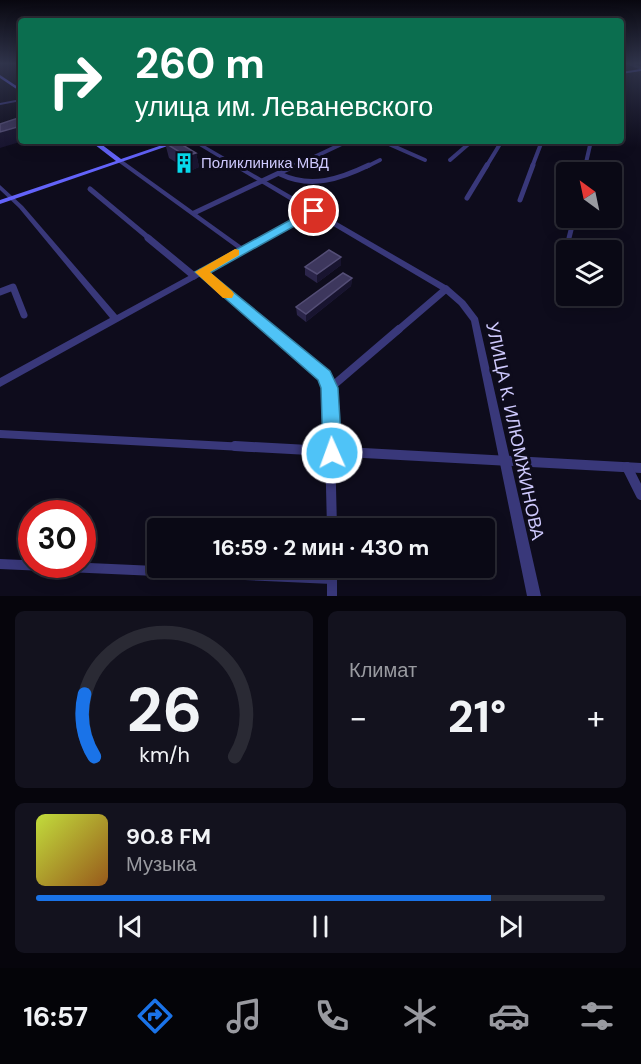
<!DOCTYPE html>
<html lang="ru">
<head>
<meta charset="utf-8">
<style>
	:root { --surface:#0a0915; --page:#13121e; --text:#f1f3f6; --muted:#999aa0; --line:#2a2a34; --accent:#1a73e8 }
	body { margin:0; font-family:"DM Sans",sans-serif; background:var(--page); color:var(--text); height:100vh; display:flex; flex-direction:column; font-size:22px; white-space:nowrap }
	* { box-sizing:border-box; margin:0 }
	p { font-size:20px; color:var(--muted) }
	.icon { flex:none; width:33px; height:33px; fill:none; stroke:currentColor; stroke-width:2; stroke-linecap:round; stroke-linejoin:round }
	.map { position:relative; height:596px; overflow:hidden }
	.details { display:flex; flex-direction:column; gap:15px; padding:15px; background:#06050c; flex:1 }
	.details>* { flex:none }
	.top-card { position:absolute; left:18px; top:18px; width:606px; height:126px; border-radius:6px; box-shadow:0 3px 15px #0003,0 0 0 2px var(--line); background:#0b6e4f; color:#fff; overflow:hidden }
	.needle { width:39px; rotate:327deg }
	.buttons { position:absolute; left:556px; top:162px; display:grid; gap:12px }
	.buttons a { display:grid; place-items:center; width:66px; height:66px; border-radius:6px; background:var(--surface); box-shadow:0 3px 15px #0003,0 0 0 2px var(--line); font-size:30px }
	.speed { position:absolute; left:18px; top:500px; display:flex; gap:12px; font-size:30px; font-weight:700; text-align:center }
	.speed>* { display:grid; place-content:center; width:78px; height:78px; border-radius:50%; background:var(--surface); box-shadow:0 3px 15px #0003,0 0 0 2px var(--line); line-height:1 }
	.speed .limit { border:9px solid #d22; background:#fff; color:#111 }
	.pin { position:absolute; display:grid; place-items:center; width:51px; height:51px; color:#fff; margin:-26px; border:3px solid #fff; border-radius:50%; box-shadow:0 2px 6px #0007 }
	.me { position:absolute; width:66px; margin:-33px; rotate:358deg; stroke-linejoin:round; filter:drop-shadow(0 0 4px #0008) }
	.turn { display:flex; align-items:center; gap:21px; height:126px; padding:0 18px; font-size:27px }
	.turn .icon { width:78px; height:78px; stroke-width:2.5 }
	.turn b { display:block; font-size:42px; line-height:51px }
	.big { font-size:45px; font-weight:700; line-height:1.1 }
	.details .card { flex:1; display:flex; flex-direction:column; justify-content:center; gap:9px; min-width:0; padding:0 21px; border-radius:9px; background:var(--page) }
	.details .dial { align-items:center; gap:0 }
	.dial svg { height:156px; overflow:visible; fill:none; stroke:var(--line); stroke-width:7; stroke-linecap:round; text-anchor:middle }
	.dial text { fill:var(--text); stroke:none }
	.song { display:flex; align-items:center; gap:18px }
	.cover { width:72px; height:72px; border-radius:9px; background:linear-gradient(135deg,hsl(70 70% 55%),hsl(30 70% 35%)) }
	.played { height:6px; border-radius:3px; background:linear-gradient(90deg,var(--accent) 80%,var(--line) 80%) }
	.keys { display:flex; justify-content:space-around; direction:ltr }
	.heat { display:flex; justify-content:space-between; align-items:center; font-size:33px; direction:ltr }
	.details .tiles { flex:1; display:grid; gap:15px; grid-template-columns:1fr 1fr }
	.card:last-child { grid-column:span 2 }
	.trip { position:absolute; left:147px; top:518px; width:348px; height:60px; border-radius:6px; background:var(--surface); box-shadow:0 3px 15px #0003,0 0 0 2px var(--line); font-weight:700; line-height:60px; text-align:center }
	.tab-bar { display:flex; height:96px; justify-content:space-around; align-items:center; background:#040408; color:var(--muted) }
	.tab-bar .icon { width:42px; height:42px }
	.tab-bar .active { color:var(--accent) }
	.tab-bar b { font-size:27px; color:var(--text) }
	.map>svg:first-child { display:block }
</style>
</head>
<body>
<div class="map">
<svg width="641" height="596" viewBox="0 0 641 596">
	<rect width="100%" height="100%" fill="#0e0c1c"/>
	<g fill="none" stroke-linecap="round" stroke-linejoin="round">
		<path stroke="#39387a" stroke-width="3" d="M630,64L641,68"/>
		<g stroke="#39387a" stroke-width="4">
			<path d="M382,141L425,160"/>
			<path d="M450,160L472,141"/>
			<path d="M293,167L348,141"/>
			<path d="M366,167L380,160"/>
			<path d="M486,167L500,144L506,141"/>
			<path d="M532,167L542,141"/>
			<path d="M585,167L591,141"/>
		</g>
		<g stroke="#39387a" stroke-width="5">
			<path d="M584,172L586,165"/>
			<path d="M280,174C311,189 340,179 369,165"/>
			<path d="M90,189L150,239"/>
			<path d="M467,198L487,165"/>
			<path d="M520,200L533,165"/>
			<path d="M194,213L296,165"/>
			<path d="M569,238L574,218"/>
		</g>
		<g stroke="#39387a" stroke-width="7">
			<path d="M148,238L194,276"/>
			<path d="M201,272L271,331"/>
			<path d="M0,292L13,287L24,315"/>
			<path d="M397,331L446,289"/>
		</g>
		<g stroke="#39387a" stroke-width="8">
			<path d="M269,329L324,376L329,389L330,448"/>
			<path d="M329,389L399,329"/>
			<path d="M0,434L263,448"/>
		</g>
		<g stroke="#39387a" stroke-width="10">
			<path d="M235,446L641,468"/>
			<path d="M330,446L332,528"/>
			<path d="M627,467L641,495"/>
			<path d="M0,564L332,579"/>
			<path d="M332,567V596"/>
		</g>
		<g fill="#39387a" fill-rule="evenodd">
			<path d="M21,99V101L0,105V103Z"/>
			<path d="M191,141H197L449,287L465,301L478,318L541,596H527L471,321L459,305L443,291L313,214L0,387V378L110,318L19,208L0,190V185L23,206L117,315L238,249L118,162V160H122L243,247L308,211Z"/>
		</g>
		<g fill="#6363fa" fill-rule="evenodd">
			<path d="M641,69V71L621,74V72Z"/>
			<path d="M0,75L21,89V92L0,78Z"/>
			<path d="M90,141H97L121,159L174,141H182L0,204V200L116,161Z"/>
		</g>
	</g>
	<g fill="#2b254a">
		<path d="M165,143L196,153L199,167L190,171L169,158Z"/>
		<path d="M341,257V265L317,283L305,275V267Z"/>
		<path d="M352,278L351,286L306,322L297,315L296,307Z"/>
	</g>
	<g fill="#18142f">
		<path d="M21,126V141H23L0,148V132Z"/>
		<path d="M196,153L199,167L190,171L186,156Z"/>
		<path d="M341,257V265L317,283V274Z"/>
		<path d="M352,278L351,286L306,322V314Z"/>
	</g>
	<g fill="#3d375d" stroke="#544e76" stroke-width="1.5">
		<path d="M21,117V126L0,132V124Z"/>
		<path d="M172,141H176L196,153L186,156L165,143Z"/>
		<path d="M329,250L341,257L317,274L305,267Z"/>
		<path d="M343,273L352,278L306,314L296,307Z"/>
	</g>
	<linearGradient id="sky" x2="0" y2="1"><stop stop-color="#08070f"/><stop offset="0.43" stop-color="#30344b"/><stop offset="1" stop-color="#30344b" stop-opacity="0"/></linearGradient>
	<rect width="641" height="148" fill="url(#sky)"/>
	<path fill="#4fc3f7" stroke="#337fa1" stroke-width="1.5" d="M314,207L319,211L318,213L210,273L330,371L338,388L342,453L339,460L332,462L325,460L323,453L321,388L318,380L195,272Z"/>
	<path fill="#f59e0b" d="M235,249L239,250V255L210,272L232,291L234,294L232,298H223L195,272Z"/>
	<defs>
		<g id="building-bare" transform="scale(1.62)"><path d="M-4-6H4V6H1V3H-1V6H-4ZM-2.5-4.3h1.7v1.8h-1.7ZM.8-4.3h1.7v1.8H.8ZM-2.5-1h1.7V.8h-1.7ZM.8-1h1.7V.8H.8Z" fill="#07d9eb" stroke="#0e0c1c" stroke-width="2.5" paint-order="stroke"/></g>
	</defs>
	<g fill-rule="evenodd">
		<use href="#building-bare" x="184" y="163"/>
	</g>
	<g text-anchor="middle" stroke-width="6" stroke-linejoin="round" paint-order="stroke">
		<g font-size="15" fill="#cec9fd" stroke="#0e0c1c" text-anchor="start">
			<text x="201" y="168">Поликлиника МВД</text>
		</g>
		<g font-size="18" fill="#cec9fd" stroke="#0e0c1c">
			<text transform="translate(515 431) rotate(78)" y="6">УЛИЦА К. ИЛЮМЖИНОВА</text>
		</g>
	</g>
</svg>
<div class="buttons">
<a><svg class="needle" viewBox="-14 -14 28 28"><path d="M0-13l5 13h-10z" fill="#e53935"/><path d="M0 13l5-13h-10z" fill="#999aa0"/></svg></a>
<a><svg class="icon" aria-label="layers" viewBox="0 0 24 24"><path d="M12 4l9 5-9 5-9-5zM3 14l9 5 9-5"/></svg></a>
</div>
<div class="speed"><div class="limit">30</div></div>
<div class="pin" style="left:314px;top:211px;background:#d93025"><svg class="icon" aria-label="arrive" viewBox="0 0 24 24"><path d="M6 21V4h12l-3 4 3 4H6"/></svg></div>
<svg class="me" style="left:332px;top:453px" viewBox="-20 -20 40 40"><circle r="17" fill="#4fc3f7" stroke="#fff" stroke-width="3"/><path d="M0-11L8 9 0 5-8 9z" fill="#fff"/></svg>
<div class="trip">16:59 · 2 мин · 430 m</div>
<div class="top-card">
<div class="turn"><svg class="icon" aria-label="right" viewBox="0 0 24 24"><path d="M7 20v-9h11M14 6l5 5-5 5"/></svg><div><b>260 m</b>улица им. Леваневского</div></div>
</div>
</div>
<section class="details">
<div class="tiles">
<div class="card dial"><svg viewBox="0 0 100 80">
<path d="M14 69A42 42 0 1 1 86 69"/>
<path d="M14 69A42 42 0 0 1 9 37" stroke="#1a73e8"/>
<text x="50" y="56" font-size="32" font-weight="700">26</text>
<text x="50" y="72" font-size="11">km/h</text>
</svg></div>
<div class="card"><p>Климат</p>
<div class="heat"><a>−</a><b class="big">21°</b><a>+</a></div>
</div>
<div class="card">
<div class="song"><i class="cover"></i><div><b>90.8 FM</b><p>Музыка</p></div></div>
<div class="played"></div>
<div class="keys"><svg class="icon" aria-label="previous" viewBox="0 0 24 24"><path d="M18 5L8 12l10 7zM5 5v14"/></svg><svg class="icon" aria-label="pause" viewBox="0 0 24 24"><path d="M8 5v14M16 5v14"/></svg><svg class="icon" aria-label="next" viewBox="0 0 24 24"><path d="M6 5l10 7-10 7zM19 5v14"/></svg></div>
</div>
</div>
</section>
<nav class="tab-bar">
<b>16:57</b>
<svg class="icon active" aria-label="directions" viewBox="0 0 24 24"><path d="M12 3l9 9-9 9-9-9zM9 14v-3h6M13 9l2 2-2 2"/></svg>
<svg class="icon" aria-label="music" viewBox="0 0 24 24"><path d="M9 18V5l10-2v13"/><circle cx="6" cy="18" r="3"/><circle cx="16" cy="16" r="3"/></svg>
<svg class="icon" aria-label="phone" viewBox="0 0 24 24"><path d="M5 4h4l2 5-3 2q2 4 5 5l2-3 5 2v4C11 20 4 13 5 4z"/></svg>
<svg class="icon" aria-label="climate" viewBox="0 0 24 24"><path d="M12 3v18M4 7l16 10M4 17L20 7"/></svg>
<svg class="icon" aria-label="car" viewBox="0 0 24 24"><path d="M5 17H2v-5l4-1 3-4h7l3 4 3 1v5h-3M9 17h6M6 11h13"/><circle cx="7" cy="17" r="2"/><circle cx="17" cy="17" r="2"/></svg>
<svg class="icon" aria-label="filters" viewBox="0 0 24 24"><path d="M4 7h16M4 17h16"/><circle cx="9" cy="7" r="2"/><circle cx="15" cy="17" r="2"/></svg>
</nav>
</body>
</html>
